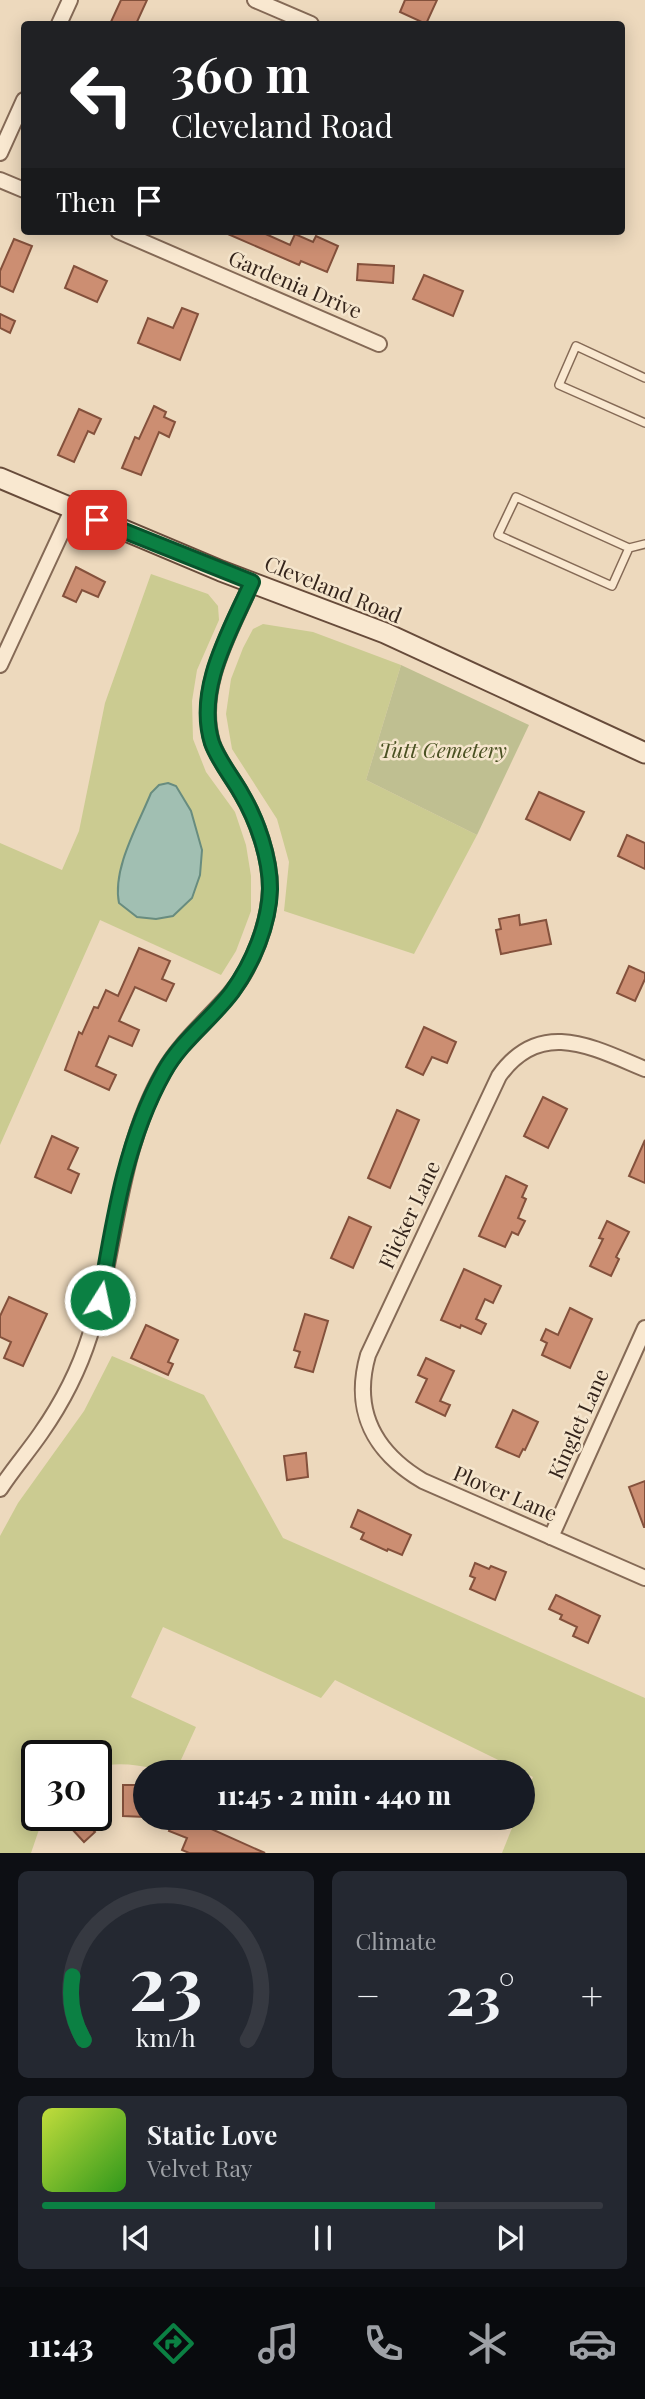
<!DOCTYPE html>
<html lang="en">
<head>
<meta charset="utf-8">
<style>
	:root { --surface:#171b24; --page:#242831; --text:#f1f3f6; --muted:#9ea1a6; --line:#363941; --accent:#0b8043 }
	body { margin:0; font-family:"Playfair Display",serif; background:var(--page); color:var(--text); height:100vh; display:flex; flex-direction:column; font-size:26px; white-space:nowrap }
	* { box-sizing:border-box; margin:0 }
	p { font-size:23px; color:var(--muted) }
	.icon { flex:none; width:38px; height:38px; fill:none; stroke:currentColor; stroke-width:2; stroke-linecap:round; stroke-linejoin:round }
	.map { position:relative; height:1853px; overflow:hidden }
	.drawer { display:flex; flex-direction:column; gap:18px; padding:18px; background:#0d0f14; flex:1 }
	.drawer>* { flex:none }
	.guide { position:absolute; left:21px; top:21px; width:604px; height:214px; border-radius:7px; box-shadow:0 4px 18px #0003; background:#202124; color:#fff; overflow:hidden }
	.speed { position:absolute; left:21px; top:1740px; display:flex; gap:14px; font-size:35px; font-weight:700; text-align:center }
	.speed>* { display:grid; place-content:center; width:91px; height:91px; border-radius:50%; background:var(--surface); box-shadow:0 4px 18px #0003; line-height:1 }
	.speed .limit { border:4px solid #111; border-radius:10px; background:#fff; color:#111 }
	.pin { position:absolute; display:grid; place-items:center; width:60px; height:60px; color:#fff; margin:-30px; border-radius:14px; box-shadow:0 4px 10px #0006 }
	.me { position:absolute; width:77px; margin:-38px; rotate:10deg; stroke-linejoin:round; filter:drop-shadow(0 0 5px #0008) }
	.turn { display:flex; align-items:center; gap:24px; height:147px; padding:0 35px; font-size:32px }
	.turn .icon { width:91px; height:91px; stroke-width:2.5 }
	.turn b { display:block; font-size:49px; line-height:60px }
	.then { display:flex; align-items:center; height:66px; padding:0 35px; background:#0003; gap:14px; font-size:26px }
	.big { font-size:52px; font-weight:800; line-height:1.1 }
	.drawer .widget { flex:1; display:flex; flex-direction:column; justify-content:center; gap:10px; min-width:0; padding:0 24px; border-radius:10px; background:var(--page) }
	.drawer .dial { align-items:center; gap:0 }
	.dial svg { height:182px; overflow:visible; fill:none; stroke:var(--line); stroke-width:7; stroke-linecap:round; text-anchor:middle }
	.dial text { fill:var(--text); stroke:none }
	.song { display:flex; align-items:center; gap:21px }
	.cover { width:84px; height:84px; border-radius:10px; background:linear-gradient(135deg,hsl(70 70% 55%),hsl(110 70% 35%)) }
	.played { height:7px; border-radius:4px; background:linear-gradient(90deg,var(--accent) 70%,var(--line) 70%) }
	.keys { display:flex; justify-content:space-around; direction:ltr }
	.heat { display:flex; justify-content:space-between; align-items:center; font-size:38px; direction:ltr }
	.drawer .tiles { flex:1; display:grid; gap:18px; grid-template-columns:1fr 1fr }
	.widget:last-child { grid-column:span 2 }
	.trip { position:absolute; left:133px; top:1760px; width:402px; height:70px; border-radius:35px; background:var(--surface); box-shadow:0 4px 18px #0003; font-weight:800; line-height:70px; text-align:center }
	.menu { display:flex; height:112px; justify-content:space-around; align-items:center; background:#090b0e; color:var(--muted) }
	.menu .icon { width:49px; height:49px }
	.menu .current { color:var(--accent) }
	.menu b { font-size:32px; color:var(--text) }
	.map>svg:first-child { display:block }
</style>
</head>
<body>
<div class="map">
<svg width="645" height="1853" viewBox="0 0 645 1853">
	<rect width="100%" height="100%" fill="#edd9bd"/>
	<g fill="#cbcb91">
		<path d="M151,574L208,594L218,606L219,620L197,670L192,701L193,739L206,772L235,812L246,845L251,876V911L236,951L221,975L100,920L0,1145V843L62,870L79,831L105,703Z"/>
		<path d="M263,624L313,632L401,665L366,780L477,835L414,954L284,911L289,862L277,819L232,749L226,714L231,679L243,648L253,629Z"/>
		<path d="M112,1356L204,1395L283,1538L645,1698V1853H502L516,1818H523V1802L533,1777L335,1680L321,1698L163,1627L131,1697L196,1727L175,1773C167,1773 161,1769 153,1768C135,1765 112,1761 96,1769V1755H37V1815H44L31,1853H0V1536L18,1503L84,1411Z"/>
	</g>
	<path fill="#bfbf91" d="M401,665L529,725L477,835L366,780Z"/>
	<path fill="#a1bfb2" stroke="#688c7f" stroke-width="2" d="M168,783L176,786L191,811L202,850L200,875L192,898L173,916L156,919L137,917L119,903C112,869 138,825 151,793L159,785Z"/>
	<g fill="#cc8e72" stroke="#84513c" stroke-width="2">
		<path d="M121,0H147L136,24H110Z"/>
		<path d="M405,0H437L426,24L400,12Z"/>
		<path d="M221,231H259L290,245L295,234L313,242L316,236L338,246L327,272L301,261L299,265Z"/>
		<path d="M14,239L32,246L13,292L0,286V271Z"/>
		<path d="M358,264L394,266L393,283L357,280Z"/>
		<path d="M74,266L107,281L97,302L65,288Z"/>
		<path d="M424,275L463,291L453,316L413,299Z"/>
		<path d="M182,308L198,314L180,360L138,343L148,318L173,328Z"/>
		<path d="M0,314L15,321L10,333L0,328Z"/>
		<path d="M154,406L166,412L164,417L175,422L169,437L159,432L141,475L122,468L135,437L139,439Z"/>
		<path d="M79,409L101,419L94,434L88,431L74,462L58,455Z"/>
		<path d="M76,567L105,582L98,597L82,590L76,602L63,596Z"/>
		<path d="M539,792L584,812L570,840L526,819Z"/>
		<path d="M627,835L645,843V869L618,856Z"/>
		<path d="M519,915L520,925L546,920L551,944L501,954L496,930L501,929L499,919Z"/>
		<path d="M139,948L170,961L162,979L174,984L166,1001L135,987L119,1021L139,1030L132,1046L109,1036L96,1066L116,1075L109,1090L65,1070L79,1032L82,1034L94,1007L98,1008L106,990L118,996Z"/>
		<path d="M629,966L645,973V979L635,1001L617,993Z"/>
		<path d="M424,1027L456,1042L447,1063L432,1057L423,1075L406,1067Z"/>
		<path d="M543,1097L567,1109L548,1148L524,1136Z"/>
		<path d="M397,1110L419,1120L390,1188L368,1178Z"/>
		<path d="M52,1136L78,1148L68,1169L79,1174L71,1193L35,1177Z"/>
		<path d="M645,1140V1183L629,1176Z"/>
		<path d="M506,1176L527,1186L522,1197L526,1199L518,1218L525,1221L518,1235L512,1232L505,1247L479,1236Z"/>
		<path d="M349,1217L371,1227L353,1268L331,1258Z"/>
		<path d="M607,1221L629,1232L616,1257L619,1259L611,1276L590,1266L603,1239L599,1238Z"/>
		<path d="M464,1269L501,1286L493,1303L485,1299L476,1319L486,1324L481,1334L461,1325L460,1328L441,1320Z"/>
		<path d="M9,1297L47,1314L23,1366L4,1358L11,1342L0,1337V1316Z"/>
		<path d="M570,1308L592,1319L570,1368L542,1355L547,1343L541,1340L546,1329L558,1335Z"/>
		<path d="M305,1314L328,1321L313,1372L295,1367L300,1352L294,1350Z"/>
		<path d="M146,1325L178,1340L168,1362L173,1364L168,1375L131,1358Z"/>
		<path d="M426,1358L454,1371L440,1401L450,1405L445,1416L416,1402L427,1379L418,1375Z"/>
		<path d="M513,1410L538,1422L525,1450L523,1449L519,1457L496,1447Z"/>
		<path d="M306,1453L308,1477L287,1480L284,1456Z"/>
		<path d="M645,1481V1527H644L629,1487Z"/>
		<path d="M358,1510L411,1535L402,1555L388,1549L387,1551L361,1539L364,1533L351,1527Z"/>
		<path d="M475,1563L489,1569L491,1566L506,1572L495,1600L470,1589L475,1578L470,1576Z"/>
		<path d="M556,1595L600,1616L588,1643L573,1636L577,1627L560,1619L562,1615L549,1609Z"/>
		<path d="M123,1785H145V1817L123,1816Z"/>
		<path d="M59,1815H97L87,1823L95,1832L84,1842Z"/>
		<path d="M175,1818H205L212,1821L209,1828L265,1853H189L182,1850L187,1838L169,1831Z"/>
	</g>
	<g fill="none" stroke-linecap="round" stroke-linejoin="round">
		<g stroke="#856a56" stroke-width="10">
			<g id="lane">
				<path d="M645,378L576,346L559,385L645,423"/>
				<path d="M629,548L612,586L498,535L516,497L629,548L645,544"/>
			</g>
		</g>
		<g stroke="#856a56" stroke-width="18">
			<g id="street">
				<path d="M255,0L311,24"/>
				<path d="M59,24L70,0"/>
				<path d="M0,153L24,100"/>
				<path d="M0,180L24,190"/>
				<path d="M118,231L379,344"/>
				<path d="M0,665L72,510"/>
				<path d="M645,1069C592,1047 540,1018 499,1076L368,1355C352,1411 374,1452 423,1481L645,1578"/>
				<path d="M0,1489C13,1469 28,1452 41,1433C62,1403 79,1370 90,1335C117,1248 117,1152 164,1071C181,1042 207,1020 229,995C252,968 269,924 270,888C270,857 257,820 241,793C232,777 218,760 212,742C196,687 231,631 252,582"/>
				<path d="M551,1537L645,1328"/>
			</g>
		</g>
		<g stroke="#674b3a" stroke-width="23">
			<path id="secondary" d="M0,478L221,571L385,633L645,753"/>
		</g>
		<use href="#lane" stroke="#f9e8d0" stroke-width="7"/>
		<use href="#street" stroke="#f9e8d0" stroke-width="14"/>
		<use href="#secondary" stroke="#f9e8d0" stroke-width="19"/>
	</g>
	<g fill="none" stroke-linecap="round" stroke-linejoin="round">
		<g stroke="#07532c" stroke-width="18">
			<path id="route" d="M97,520L252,582C231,630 195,688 212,743C218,760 232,777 241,793C257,820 270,857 270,889C269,924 253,963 232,992C211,1020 181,1041 164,1072C125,1141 113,1224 100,1300"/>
		</g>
		<use href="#route" stroke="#0b8043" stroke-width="12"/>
	</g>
	<g text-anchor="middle" stroke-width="5" stroke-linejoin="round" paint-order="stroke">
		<g font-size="21" fill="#34241b" stroke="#f5e5cc">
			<text transform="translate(295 285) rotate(23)" y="7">Gardenia Drive</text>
			<text transform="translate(333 590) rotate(22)" y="7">Cleveland Road</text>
			<text transform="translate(410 1215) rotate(-65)" y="7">Flicker Lane</text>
			<text transform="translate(579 1424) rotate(-66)" y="7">Kinglet Lane</text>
			<text transform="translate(505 1494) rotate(23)" y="7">Plover Lane</text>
		</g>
		<g font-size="21" font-style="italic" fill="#4a5122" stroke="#f5e5cc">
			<text x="443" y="758">Tutt Cemetery</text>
		</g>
	</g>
</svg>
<div class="speed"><div class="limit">30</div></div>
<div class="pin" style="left:97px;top:520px;background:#d93025"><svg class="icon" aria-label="arrive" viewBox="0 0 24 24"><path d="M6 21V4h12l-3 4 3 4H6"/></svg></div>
<svg class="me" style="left:100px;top:1300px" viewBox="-20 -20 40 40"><circle r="17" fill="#0b8043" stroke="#fff" stroke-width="3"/><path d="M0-11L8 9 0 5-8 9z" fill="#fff"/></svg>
<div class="trip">11:45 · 2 min · 440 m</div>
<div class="guide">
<div class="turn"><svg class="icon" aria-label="left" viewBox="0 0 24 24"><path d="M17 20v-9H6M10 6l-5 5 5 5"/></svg><div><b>360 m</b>Cleveland Road</div></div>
<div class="then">Then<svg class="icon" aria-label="arrive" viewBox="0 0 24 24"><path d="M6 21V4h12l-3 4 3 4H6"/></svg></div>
</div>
</div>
<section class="drawer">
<div class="tiles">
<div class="widget dial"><svg viewBox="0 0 100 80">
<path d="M14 69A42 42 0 1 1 86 69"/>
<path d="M14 69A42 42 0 0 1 9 41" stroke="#0b8043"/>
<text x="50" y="56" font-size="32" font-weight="700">23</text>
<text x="50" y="72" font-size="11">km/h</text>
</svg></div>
<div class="widget"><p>Climate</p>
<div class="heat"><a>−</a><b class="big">23°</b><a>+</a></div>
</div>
<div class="widget">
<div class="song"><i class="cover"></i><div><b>Static Love</b><p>Velvet Ray</p></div></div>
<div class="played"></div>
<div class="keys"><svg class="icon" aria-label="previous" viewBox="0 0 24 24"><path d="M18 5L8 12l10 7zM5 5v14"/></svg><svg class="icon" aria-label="pause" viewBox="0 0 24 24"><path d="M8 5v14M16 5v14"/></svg><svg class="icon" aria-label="next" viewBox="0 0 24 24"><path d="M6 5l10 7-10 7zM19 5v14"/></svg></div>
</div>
</div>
</section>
<nav class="menu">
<b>11:43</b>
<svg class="icon current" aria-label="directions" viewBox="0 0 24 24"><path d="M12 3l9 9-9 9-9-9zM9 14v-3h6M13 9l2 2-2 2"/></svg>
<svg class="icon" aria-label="music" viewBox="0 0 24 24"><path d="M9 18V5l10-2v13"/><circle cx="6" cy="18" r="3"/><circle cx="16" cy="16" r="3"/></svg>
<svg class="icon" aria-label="phone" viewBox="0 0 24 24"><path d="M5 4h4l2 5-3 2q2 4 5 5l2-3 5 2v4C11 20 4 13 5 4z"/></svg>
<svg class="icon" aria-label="climate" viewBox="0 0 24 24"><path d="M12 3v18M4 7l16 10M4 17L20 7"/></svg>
<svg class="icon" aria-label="car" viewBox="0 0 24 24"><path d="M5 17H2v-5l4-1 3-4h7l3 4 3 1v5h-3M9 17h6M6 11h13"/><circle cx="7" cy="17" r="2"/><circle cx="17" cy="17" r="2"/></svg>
</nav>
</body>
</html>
